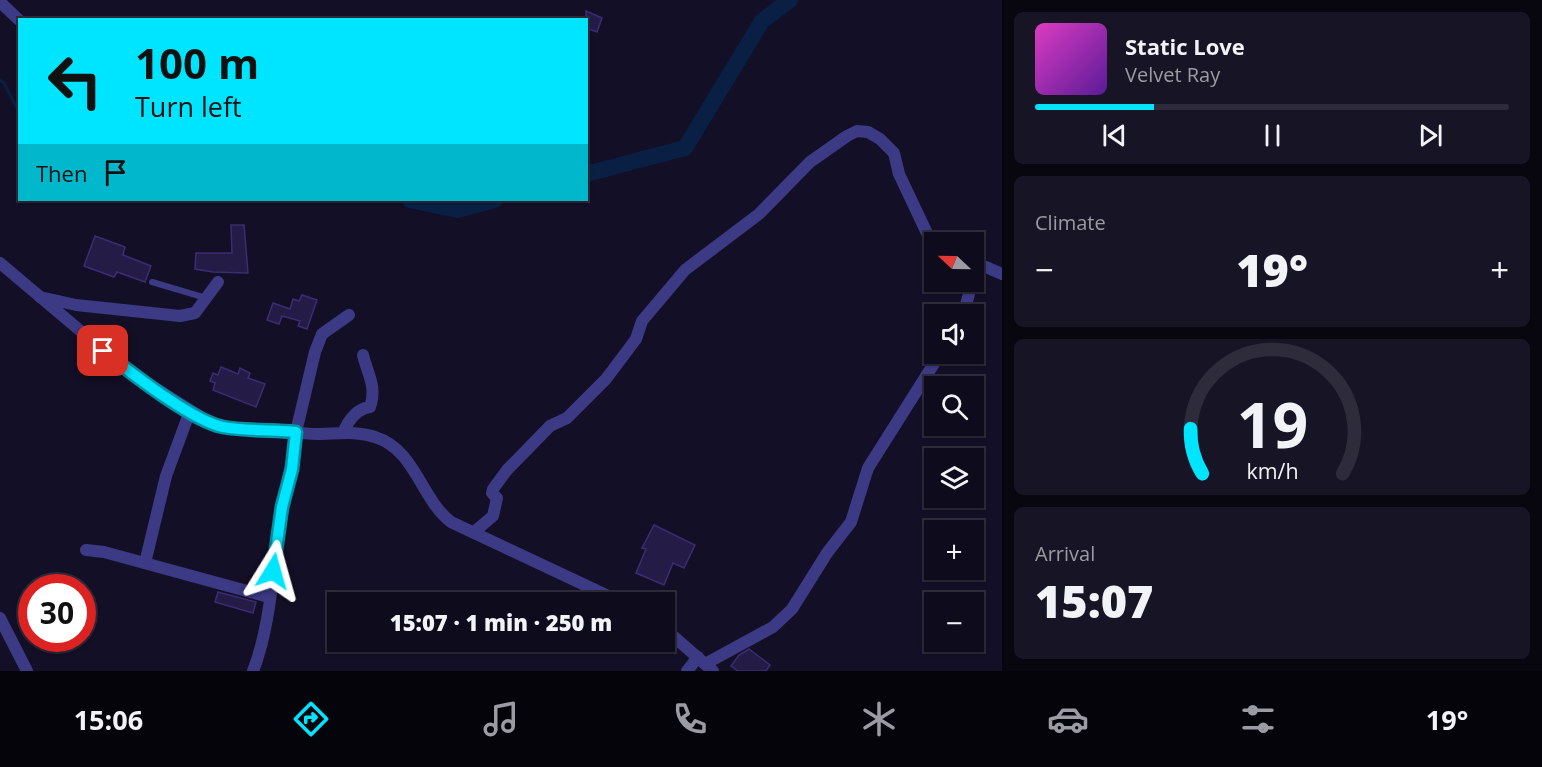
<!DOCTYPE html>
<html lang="en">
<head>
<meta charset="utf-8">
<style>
	:root { --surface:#0e0b1c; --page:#171425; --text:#f1f3f6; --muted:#9b9ba3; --line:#2e2b3b; --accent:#00e5ff }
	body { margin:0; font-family:"Open Sans",sans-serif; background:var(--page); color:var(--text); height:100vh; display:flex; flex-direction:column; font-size:22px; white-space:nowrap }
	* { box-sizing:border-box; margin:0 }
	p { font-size:20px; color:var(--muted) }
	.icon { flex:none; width:33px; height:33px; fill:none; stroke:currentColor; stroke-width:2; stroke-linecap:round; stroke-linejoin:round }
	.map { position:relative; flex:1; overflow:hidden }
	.panel { display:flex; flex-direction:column; gap:12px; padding:12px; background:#08060f; width:540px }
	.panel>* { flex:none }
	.top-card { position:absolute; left:18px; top:18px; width:570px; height:183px; border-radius:0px; box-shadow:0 2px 4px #0004,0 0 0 2px var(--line); background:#00e5ff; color:#111; overflow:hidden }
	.needle { width:39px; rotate:292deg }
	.fabs { position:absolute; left:924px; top:232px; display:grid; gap:12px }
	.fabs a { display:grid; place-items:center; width:60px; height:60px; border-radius:0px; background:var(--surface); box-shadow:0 2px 4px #0004,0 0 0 2px var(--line); font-size:30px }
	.speed { position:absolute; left:18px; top:574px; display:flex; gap:12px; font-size:30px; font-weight:700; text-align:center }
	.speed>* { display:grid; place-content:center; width:78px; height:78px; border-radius:50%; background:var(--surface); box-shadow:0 2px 4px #0004,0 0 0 2px var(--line); line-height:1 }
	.speed .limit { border:9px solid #d22; background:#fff; color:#111 }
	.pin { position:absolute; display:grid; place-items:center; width:51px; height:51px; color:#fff; margin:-26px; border-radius:12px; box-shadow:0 3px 9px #0006 }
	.me { position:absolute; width:66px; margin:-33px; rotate:8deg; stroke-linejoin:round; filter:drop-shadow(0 0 4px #0008) }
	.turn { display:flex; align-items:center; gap:21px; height:126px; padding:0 18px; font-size:27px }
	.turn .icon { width:78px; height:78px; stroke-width:2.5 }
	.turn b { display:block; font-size:42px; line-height:51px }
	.then { display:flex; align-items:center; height:57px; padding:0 18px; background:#0003; gap:12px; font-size:22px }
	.big { font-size:45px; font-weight:800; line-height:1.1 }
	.panel .tile { flex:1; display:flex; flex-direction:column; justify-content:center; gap:9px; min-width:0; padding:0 21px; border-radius:9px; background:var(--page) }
	.panel .dial { align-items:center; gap:0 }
	.dial svg { height:156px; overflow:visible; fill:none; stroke:var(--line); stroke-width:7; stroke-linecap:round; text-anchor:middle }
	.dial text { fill:var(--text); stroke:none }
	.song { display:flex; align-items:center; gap:18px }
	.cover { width:72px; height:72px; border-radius:9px; background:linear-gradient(135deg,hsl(310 70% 55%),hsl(270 70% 35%)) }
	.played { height:6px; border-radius:3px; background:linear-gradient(90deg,var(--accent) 25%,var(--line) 25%) }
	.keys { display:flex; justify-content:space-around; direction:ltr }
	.heat { display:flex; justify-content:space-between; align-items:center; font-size:33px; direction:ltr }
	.trip { position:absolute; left:327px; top:592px; width:348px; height:60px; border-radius:0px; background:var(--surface); box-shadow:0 2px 4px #0004,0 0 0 2px var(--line); font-weight:800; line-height:60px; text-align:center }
	.tabs { display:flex; height:96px; justify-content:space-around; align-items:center; background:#06040b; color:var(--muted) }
	.tabs .icon { width:42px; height:42px }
	.tabs .selected { color:var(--accent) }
	.tabs b { font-size:27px; color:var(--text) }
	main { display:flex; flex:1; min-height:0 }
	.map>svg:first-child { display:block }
</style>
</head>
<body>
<main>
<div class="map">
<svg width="1002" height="671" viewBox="0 0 1002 671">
	<rect width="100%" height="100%" fill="#130f26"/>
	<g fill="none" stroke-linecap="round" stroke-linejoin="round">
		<path stroke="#0a1f44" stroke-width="3" d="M0,80L4,83L20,114"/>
		<g stroke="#0a1f44" stroke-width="16">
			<path d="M586,174L685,148L762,21L790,0"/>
			<path d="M410,200L457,210L495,200"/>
		</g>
	</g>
	<g fill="#241b47" stroke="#3b2d73" stroke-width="1.5">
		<path d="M586,11L602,18L597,32L586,28Z"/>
		<path d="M231,225H244L248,273L213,272L195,269L196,253H232Z"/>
		<path d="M95,236L125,247L123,255L151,266L145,282L117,272L114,277L84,266Z"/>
		<path d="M302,295L317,300L307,329L298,326L300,321L282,316L279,324L267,320L273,303L290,309L293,299L299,301Z"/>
		<path d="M221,367L238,374L240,368L250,373L248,378L265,384L256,407L213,390L215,383L210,381L213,373L218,375Z"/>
		<path d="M654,525L695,545L684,568L673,563L664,585L636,573L646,549L642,548Z"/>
		<path d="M218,592L256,602L253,613L215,602Z"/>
		<path d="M749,649L770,665L766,671H738L731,666L739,655Z"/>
	</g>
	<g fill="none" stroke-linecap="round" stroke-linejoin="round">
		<path stroke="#3d3a85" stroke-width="6" d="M152,282L206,298"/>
		<g stroke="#3d3a85" stroke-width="12">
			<path d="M0,2L20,21"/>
			<path d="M0,263L128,371L206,420L222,427L296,432L315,352L322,334L349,315"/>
			<path d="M974,266L986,267L1002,274"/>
			<path d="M40,297L76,305L180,316L195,313L218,282"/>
			<path d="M963,315L969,294L968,282"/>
			<path d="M343,433C348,421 356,409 370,407C377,387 368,375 363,355"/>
			<path d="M474,532L493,516L497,498L492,493L493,489L507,470L550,426L567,418L606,379L636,339L642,321L685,270L759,214L810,162L847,136L857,131L868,132L880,139L894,153L899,174L934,248"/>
			<path d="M86,550L104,552L269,597"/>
			<path d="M145,563L166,476L190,411"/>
			<path d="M0,618L27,671"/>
			<path d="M664,628L713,671"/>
			<path d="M705,664L773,627L792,609L827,553L851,522L868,468L940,354"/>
			<path d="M253,671C272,623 273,561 282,510C286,484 294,459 296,432C323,438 349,428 375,437C416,450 420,498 451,522L623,603"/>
			<path d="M687,671L698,657"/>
		</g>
	</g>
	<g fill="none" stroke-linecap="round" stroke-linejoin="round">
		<g stroke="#0095a6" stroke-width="15">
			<path id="route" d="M103,351C129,371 192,421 223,427C246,431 272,430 296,432L292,469L282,507L273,571"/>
		</g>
		<use href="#route" stroke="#00e5ff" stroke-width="10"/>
	</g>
</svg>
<div class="fabs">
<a><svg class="needle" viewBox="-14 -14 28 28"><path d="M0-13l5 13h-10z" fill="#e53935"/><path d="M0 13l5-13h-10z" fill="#9b9ba3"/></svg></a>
<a><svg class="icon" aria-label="sound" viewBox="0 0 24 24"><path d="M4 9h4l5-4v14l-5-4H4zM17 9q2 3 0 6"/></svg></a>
<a><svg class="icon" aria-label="search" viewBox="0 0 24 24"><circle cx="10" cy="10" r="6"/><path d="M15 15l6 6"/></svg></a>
<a><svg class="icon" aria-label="layers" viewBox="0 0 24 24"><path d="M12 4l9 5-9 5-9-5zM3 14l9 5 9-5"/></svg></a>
<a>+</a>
<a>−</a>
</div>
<div class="speed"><div class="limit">30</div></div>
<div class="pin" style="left:103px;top:351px;background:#d93025"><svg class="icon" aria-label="arrive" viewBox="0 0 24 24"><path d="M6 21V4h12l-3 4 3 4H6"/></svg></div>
<svg class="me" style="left:273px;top:571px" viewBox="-20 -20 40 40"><path d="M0-17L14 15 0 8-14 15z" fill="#00e5ff" stroke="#fff" stroke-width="4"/></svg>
<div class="trip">15:07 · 1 min · 250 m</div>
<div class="top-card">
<div class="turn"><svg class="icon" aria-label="left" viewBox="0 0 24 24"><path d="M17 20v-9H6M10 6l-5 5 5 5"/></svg><div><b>100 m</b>Turn left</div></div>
<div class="then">Then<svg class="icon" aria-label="arrive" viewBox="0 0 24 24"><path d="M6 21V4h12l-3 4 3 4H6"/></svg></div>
</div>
</div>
<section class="panel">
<div class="tile">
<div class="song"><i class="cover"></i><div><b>Static Love</b><p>Velvet Ray</p></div></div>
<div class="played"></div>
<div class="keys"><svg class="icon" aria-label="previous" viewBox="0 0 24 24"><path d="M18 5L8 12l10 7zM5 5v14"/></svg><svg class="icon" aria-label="pause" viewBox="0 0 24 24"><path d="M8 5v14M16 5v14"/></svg><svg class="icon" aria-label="next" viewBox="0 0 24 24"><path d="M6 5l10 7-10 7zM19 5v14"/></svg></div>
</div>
<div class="tile"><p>Climate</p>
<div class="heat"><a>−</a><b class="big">19°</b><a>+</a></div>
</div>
<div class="tile dial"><svg viewBox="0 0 100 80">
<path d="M14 69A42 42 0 1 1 86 69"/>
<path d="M14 69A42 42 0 0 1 8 46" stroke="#00e5ff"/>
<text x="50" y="56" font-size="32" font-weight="700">19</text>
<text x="50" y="72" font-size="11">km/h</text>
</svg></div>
<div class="tile"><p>Arrival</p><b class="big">15:07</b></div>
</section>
</main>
<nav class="tabs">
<b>15:06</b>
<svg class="icon selected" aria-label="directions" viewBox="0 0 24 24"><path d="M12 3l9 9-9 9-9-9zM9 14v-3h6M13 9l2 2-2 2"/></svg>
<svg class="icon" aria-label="music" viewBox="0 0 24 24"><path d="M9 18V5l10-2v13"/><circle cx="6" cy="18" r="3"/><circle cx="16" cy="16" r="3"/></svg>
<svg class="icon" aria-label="phone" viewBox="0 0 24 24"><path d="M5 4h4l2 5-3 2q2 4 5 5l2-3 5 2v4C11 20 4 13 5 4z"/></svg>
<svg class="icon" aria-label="climate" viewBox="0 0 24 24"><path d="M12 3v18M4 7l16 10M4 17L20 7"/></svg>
<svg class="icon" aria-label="car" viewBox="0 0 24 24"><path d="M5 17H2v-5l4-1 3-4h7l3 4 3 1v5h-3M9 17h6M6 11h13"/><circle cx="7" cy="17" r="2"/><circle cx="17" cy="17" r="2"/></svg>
<svg class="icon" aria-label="filters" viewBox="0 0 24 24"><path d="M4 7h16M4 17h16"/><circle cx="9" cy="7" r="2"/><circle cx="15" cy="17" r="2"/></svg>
<b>19°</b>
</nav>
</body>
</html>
